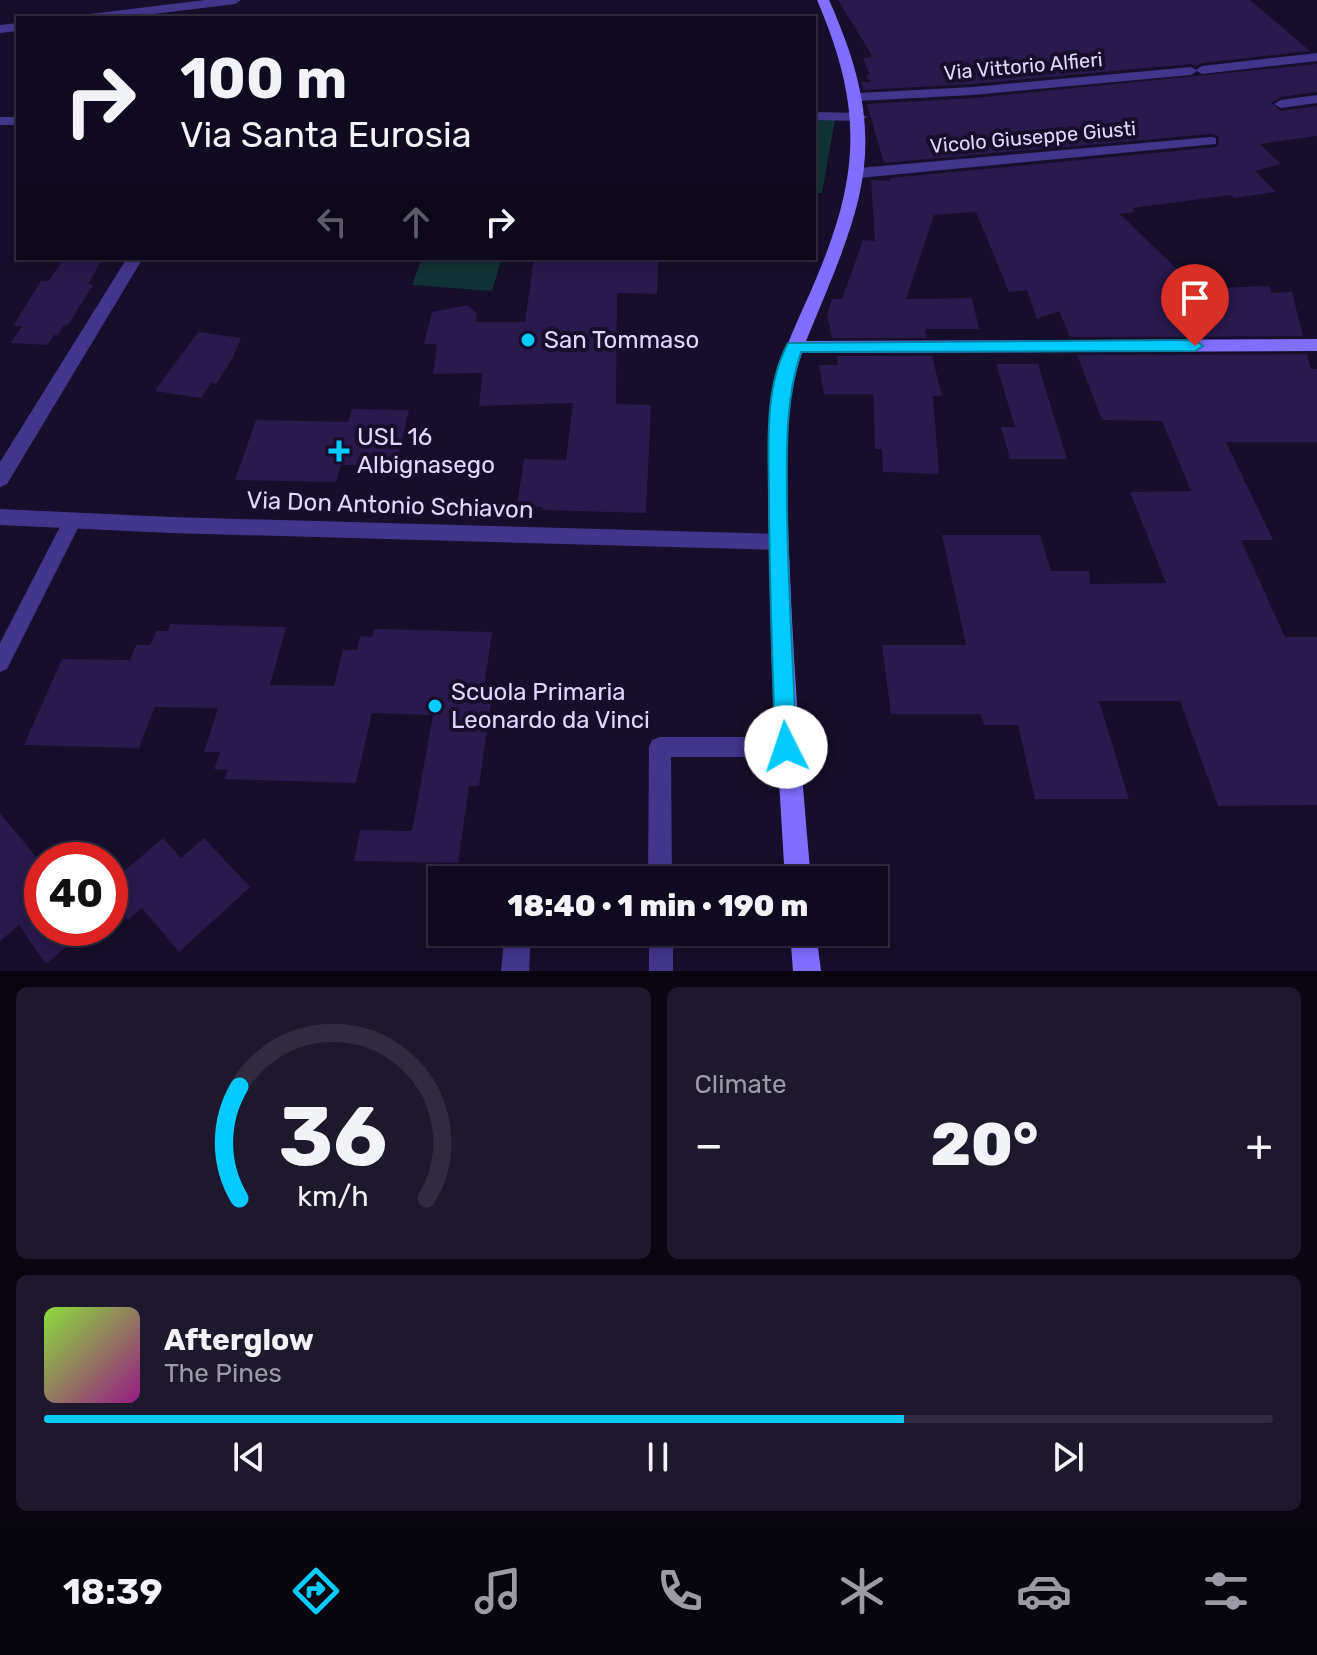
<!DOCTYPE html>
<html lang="en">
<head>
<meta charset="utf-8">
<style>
	:root { --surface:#100a20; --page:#1e182d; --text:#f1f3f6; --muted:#9c9aa5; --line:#302b3e; --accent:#03cbff }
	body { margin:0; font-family:Rubik,sans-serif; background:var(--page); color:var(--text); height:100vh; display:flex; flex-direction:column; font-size:30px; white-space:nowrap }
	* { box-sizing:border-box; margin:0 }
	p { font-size:26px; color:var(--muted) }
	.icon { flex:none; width:44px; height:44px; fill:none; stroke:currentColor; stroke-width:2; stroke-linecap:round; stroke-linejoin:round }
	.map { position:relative; height:971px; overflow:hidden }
	.side { display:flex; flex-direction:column; gap:16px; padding:16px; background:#090612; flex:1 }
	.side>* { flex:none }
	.hud { position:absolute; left:16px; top:16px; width:800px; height:244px; border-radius:0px; box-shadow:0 4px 12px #0003,0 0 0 2px var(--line); background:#100a20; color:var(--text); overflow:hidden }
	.speed { position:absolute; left:24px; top:842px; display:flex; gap:16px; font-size:40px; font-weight:700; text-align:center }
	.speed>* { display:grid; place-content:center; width:104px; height:104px; border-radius:50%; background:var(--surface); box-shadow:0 4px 12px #0003,0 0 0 2px var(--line); line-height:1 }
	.speed .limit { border:12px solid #d22; background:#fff; color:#111 }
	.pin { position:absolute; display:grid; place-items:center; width:68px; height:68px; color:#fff; margin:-82px -34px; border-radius:50% 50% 50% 0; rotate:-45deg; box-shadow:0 0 8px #0007 }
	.pin .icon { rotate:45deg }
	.me { position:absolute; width:88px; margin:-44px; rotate:356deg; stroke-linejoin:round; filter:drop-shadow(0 0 6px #0008) }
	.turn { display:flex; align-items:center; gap:28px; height:168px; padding:0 32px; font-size:36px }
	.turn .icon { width:104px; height:104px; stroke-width:2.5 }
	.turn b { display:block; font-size:56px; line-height:68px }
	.lanes { display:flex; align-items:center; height:76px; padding:0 32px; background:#0003; justify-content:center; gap:40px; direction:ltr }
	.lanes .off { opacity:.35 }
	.big { font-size:60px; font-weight:800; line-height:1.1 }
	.side .card { flex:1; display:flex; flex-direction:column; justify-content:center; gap:12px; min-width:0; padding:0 28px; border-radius:12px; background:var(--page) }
	.side .dial { align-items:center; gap:0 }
	.dial svg { height:208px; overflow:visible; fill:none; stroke:var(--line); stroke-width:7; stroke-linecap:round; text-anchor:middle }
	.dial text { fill:var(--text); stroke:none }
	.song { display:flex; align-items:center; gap:24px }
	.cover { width:96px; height:96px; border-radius:12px; background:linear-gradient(135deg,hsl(90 70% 55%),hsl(310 70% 35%)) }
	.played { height:8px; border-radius:4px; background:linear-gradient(90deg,var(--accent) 70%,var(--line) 70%) }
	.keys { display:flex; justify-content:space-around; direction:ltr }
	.heat { display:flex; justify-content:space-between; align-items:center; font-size:44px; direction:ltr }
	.side .tiles { flex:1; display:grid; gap:16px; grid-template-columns:1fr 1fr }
	.card:last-child { grid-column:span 2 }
	.trip { position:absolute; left:428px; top:866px; width:460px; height:80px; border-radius:0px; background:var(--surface); box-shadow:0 4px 12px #0003,0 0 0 2px var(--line); font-weight:800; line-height:80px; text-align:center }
	.menu { display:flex; height:128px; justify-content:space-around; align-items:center; background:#06040d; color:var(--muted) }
	.menu .icon { width:56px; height:56px }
	.menu .active { color:var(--accent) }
	.menu b { font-size:36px; color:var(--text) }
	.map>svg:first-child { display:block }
</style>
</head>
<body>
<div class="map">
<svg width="1317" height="971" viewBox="0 0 1317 971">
	<rect width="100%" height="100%" fill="#160e2a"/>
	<g fill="#113234">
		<path d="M814,120H835L822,193H814Z"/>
		<path d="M422,258H502L492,291L412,285Z"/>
	</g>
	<g fill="#29194c">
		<path d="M838,0H1250L1310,51L1202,63L1196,66L1191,64L973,84L863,90L861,82H870L866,75H870L863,58L873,57Z"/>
		<path d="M1317,64V92L1281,97L1271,103L1281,111L1317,106V136L1260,144L1281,164L1255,171L1276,192L1234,198L1231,195L1132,208L1135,212L1120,214L1176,268L1200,266L1213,288L1269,286L1272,293L1292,292L1303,336L1070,337L1059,311L1037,319L1027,290L1009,292L976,212L934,215L906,299L972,298L979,329H925L927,338H832L827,315L832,299H842L863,240L875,241L871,180L890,181L889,178L1216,147L1219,144L1218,136L1211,134L884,163L867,104L973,98Z"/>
		<path d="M64,258H103L88,284L93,285L68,325H64L58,335H54L47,345L11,343L22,326H13L41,281H49Z"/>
		<path d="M534,258H658L657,294L617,293L616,404L651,405L646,513L542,510L543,507L517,506L524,459L566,460L573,403L479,406L482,373L433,374L437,344H424L432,312L468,305L477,314L476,322H525Z"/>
		<path d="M198,332L241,338L232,359L216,384L211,383L201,398L155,391Z"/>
		<path d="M1307,354L1311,369H1317V442H1226L1273,540H1241L1285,637H1317V805L1218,806L1180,701H1099L1129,799H1035L1018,725H984L981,714H891L882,645H966L942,535H1040L1051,571H1089L1090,584L1166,583L1130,492L1191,491L1162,421L1102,420L1077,355Z"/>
		<path d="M837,356H932L942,396H933L939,474L883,472L882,449H875L873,394H824L819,365H838Z"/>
		<path d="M996,364H1038L1067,459H1010L1001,427H1015Z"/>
		<path d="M352,409L409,410L396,466L341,465L336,482L235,480L256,420L348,422Z"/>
		<path d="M170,624L286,627L270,685L334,686L343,650H357L360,636L372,637L374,629L492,632L483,695H492L479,786H469L458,863L354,861L360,830L412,831L433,715L372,713L356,783L224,779L228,770L214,769L220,752H204L218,708L155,707L139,748L24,745L62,659L130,660L136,645H150L156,631H168Z"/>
		<path d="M0,813L42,864V928H89L46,964L19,925L0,941Z"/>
		<path d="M163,838L181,858L204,838L250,887L179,952L142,908L128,920L110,898V883Z"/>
	</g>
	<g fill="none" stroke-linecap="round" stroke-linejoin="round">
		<g fill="#42368c" fill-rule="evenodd">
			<path d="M1317,53V61L1202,74L1197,71L1191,75L973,95L858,101L852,97L858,93L973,87L1191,67L1196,70L1202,66Z"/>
			<path d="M73,513L80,515L82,520L7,669L0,672V643L66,515Z"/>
			<path d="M660,737H786L794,740L797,747L794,754L786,757H671L672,880H648L649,747L652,740Z"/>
			<rect x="649" y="932" width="24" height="39"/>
		</g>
		<g fill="#42368c" fill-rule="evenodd">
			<path d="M205,0H241L235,4L121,18H84L90,14Z"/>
			<path d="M18,23V31L0,33V25Z"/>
			<path d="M1317,95V103L1281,108L1274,104L1281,100Z"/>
			<path d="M814,112L860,113L867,117L860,121L814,120Z"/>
			<rect x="0" y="117" width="18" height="8"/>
			<path d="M1211,137L1216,138V144L859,178L851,173L859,168Z"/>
			<path d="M127,258H143L7,484L0,487V462Z"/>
			<path d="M0,509L171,517L778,534L785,536L788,542L785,548L778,550L171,533L0,525Z"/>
			<path d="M505,932H531L529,971H501Z"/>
		</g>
		<g fill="#816eff" fill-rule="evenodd">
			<path d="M817,0H829C894,145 863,203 806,341L1317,339V351L802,353C780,417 787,486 789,552C793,662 801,771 811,880H785L771,649L769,420C773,373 791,335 810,293C859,181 866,114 817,0Z"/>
			<path d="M790,932H816L821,971H793Z"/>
		</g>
	</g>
	<path fill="#03cbff" stroke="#0284a6" stroke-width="2" d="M1195,340L1203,346L1195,351L801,352C784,404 787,455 787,509C788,588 793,668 797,747L794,754L786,757L778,754L775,747C773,665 769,582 769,500C769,449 763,390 788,343Z"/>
	<g fill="#03cbff" stroke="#160e2a" stroke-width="3">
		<circle cx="528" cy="340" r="8"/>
		<path d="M335 439h8v8h8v8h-8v8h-8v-8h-8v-8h8z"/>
		<circle cx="435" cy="706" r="8"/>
	</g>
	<g text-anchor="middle" stroke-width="8" stroke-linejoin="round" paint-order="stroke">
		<g font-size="20" fill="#e0d7ff" stroke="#160e2a">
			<text transform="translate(1023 66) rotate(-5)" y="7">Via Vittorio Alfieri</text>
			<text transform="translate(1033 137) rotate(-5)" y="7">Vicolo Giuseppe Giusti</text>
		</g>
		<g font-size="24" fill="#e0d7ff" stroke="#160e2a" text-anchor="start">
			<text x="544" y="348">San Tommaso</text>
			<text x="357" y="445">USL 16<tspan x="357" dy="28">Albignasego</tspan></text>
			<text x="451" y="700">Scuola Primaria<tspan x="451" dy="28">Leonardo da Vinci</tspan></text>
		</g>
		<g font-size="24" fill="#e0d7ff" stroke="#160e2a">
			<text transform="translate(390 505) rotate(2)" y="8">Via Don Antonio Schiavon</text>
		</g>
	</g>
</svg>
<div class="speed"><div class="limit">40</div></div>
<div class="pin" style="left:1195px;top:346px;background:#d93025"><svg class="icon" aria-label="arrive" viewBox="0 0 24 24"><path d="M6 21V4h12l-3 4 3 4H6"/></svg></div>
<svg class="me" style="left:786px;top:747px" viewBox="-20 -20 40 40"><circle r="19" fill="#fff"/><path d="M0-13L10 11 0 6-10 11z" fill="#03cbff"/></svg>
<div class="trip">18:40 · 1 min · 190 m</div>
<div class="hud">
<div class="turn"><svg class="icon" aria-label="right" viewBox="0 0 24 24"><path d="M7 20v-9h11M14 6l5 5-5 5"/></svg><div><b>100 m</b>Via Santa Eurosia</div></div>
<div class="lanes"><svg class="icon off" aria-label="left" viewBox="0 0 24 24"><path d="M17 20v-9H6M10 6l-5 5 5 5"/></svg><svg class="icon off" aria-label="ahead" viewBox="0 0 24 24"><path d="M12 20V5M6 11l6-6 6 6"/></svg><svg class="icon" aria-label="right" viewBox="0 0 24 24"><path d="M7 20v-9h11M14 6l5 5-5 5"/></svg></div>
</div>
</div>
<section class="side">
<div class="tiles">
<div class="card dial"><svg viewBox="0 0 100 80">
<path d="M14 69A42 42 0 1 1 86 69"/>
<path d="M14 69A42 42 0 0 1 14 26" stroke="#03cbff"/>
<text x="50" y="56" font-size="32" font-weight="700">36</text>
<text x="50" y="72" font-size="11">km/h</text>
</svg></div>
<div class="card"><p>Climate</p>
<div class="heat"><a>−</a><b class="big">20°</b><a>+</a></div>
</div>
<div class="card">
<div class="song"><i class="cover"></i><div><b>Afterglow</b><p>The Pines</p></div></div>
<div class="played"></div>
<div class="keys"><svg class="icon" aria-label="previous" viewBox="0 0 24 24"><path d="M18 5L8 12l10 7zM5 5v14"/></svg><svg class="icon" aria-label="pause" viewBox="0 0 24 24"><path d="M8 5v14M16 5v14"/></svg><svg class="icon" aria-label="next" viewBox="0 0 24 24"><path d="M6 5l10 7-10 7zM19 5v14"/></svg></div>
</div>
</div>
</section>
<nav class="menu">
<b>18:39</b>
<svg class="icon active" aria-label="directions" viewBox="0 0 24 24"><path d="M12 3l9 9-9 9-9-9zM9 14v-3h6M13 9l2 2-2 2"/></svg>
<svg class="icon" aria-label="music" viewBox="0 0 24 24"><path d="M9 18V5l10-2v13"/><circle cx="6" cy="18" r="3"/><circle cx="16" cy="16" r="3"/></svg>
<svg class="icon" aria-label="phone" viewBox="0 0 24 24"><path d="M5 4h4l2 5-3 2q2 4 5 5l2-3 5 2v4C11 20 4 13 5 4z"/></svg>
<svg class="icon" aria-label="climate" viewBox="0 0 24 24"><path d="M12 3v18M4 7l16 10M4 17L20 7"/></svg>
<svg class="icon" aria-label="car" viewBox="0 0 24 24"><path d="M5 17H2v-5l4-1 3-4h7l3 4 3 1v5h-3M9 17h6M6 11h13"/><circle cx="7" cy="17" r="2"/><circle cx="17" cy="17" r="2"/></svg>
<svg class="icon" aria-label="filters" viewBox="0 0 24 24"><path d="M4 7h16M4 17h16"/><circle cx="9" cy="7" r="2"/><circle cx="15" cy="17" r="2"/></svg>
</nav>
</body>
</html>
